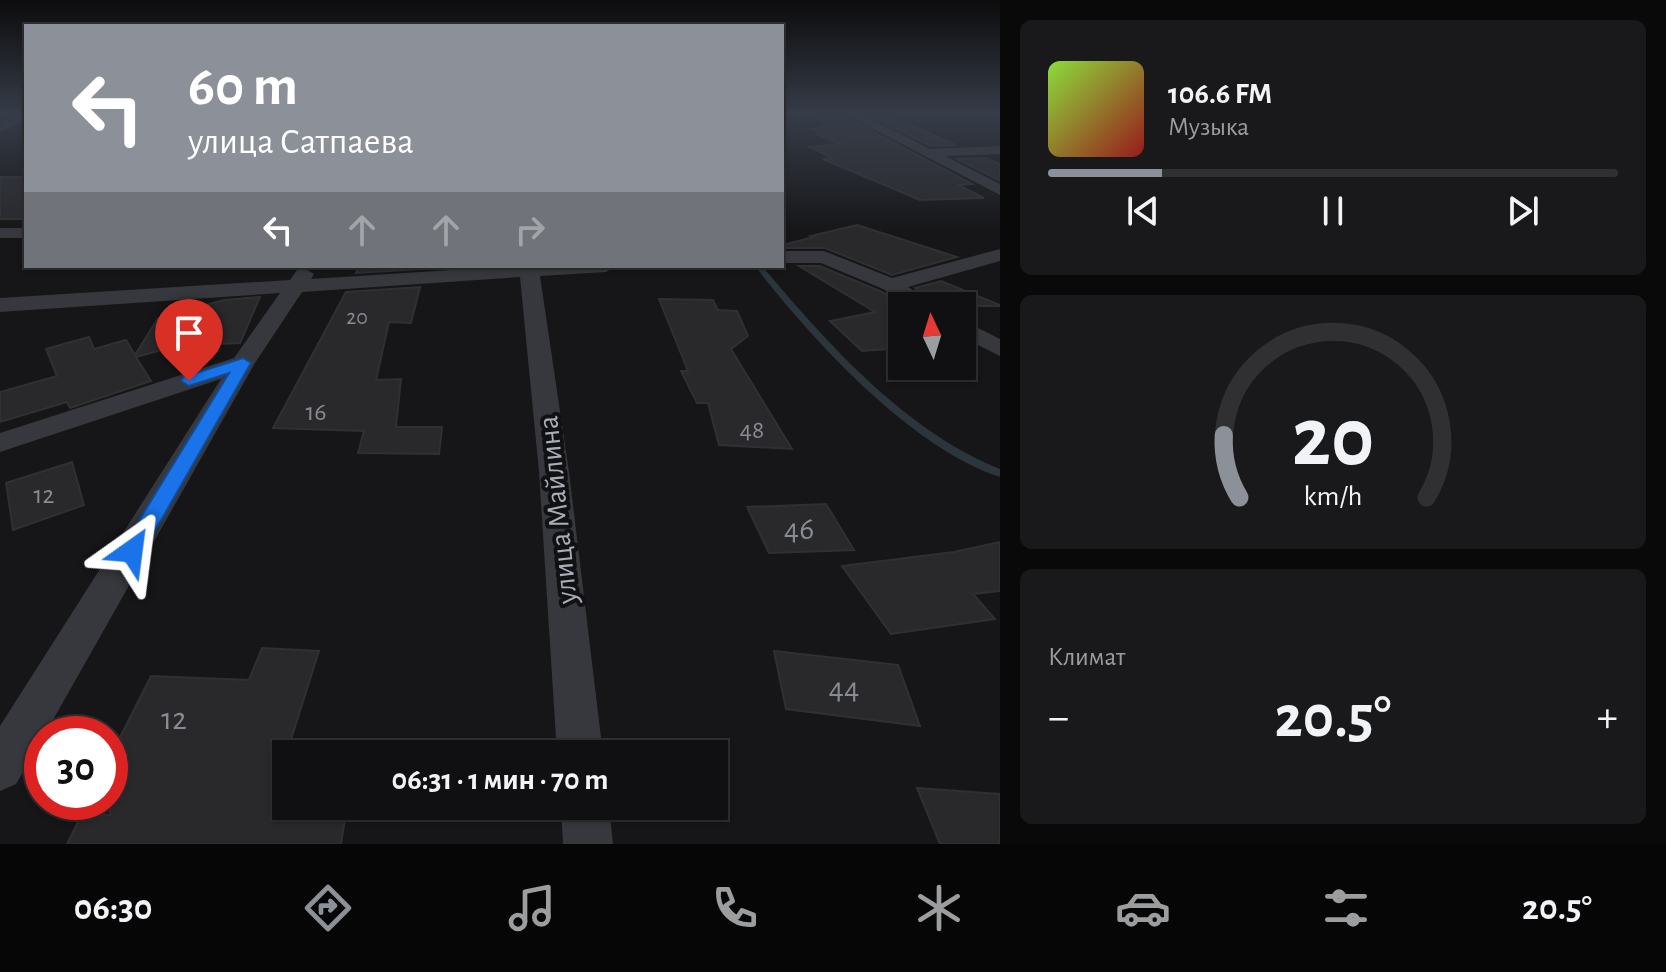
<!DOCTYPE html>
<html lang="ru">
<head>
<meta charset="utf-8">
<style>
	:root { --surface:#101012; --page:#19191b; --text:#f1f3f6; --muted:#9c9d9f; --line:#303032; --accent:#8c9099 }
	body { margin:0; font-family:"Alegreya Sans",sans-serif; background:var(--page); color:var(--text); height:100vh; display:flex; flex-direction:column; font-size:30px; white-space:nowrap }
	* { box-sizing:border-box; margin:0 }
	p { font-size:26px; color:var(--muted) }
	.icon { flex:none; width:44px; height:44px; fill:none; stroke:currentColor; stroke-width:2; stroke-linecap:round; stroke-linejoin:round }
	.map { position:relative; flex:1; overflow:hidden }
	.drawer { display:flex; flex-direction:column; gap:20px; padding:20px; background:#09090a; width:666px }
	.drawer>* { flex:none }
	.hud { position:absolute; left:24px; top:24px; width:760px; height:244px; border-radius:0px; box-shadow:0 2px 6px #0004,0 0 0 2px var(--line); background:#8c9099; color:#fff; overflow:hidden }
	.needle { width:52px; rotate:356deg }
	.controls { position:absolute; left:888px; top:292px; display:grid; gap:16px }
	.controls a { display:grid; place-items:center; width:88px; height:88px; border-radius:0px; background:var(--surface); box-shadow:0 2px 6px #0004,0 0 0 2px var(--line); font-size:40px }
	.speed { position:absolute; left:24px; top:716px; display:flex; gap:16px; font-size:40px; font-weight:700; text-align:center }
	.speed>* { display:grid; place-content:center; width:104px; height:104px; border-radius:50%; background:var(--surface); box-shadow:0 2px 6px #0004,0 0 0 2px var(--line); line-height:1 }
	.speed .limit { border:12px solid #d22; background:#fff; color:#111 }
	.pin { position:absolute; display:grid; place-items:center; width:68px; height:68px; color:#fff; margin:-82px -34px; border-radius:50% 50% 50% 0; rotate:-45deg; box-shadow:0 0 8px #0007 }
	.pin .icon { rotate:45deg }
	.me { position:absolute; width:88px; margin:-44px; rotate:31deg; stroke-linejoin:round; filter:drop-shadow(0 0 6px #0008) }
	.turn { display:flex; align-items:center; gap:28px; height:168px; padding:0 32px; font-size:36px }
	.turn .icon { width:104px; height:104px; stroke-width:2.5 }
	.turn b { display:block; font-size:56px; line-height:68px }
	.lanes { display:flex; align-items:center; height:76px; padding:0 32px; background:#0003; justify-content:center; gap:40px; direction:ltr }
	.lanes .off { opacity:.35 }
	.big { font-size:60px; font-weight:700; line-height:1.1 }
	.drawer .tile { flex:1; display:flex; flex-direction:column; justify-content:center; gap:12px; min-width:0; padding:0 28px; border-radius:12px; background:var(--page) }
	.drawer .dial { align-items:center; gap:0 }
	.dial svg { height:208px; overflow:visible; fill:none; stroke:var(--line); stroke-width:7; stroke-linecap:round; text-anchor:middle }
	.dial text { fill:var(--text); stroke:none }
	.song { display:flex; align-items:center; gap:24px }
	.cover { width:96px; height:96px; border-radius:12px; background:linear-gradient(135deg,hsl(90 70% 55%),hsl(0 70% 35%)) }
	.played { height:8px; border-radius:4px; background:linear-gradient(90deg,var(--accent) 20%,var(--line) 20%) }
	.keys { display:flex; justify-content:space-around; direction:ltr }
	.heat { display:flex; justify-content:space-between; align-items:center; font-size:44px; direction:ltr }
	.trip { position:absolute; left:272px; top:740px; width:456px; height:80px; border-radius:0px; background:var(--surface); box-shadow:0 2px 6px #0004,0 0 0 2px var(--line); font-weight:700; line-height:80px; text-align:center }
	.menu { display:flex; height:128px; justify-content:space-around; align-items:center; background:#060607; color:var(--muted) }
	.menu .icon { width:56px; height:56px }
	.menu .current { color:var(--accent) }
	.menu b { font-size:36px; color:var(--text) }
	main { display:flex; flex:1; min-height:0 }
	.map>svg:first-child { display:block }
</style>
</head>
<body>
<main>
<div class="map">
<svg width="1000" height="844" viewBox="0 0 1000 844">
	<rect width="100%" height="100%" fill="#161618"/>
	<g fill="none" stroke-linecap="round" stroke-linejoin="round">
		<path fill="#2c353c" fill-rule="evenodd" d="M755,266H762C827,343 905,431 1000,469V477C911,448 811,339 755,266Z"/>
	</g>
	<g fill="#29292c" stroke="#303034" stroke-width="2">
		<path d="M845,117L972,184L958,185L984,198L920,200L823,159L833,158L809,147L840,144L816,134H823L813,129L832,125L815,118Z"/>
		<path d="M873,117H892L956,145L931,146Z"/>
		<path d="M985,158L1000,164V181L957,159Z"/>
		<rect x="0" y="177" width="26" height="42"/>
		<path d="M857,225L957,257L892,275L825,248H782V245L814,237L811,236Z"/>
		<path d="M359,266H421V269L356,273Z"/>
		<path d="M799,266H820L882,292L905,306H902V348L862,351L830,321L875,312Z"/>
		<path d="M941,281L1000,305V306H940L915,288Z"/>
		<path d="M420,287L411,323L389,322L376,380L401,379L396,427H442L439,454L358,453L364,431L273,428L346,292Z"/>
		<path d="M260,297L240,343L176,346L136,357L151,381L70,408L67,402L0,422V392L57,376L46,349L89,337L94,349L126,340L135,355L158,318L224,300Z"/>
		<path d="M659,299L713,300L718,310L737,311L748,336L731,349L792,449L719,445L708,403H697L681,371H688Z"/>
		<path d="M72,462L84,505L13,530L6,483Z"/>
		<path d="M826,504L854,550L769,553L747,507Z"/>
		<path d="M1000,542V591L973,594L995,619L891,634L842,566L954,552Z"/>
		<path d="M262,648L319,651L275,790L286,789V806H347L341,844H67L82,814L110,815V757L151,676L249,680Z"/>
		<path d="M774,651L898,665L920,726L786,709Z"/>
		<path d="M917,788L1000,794V844H940Z"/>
	</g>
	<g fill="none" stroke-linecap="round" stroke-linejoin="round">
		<g fill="#37383d" fill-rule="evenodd">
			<path d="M21,114H26V120L0,132V123Z"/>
			<path d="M845,114H860L930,149L1000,146V154L945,156L1000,184V195Z"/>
			<rect x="0" y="228" width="26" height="10"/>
			<path d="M1000,249V261L908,287L937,306H911L883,289L821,263H782V251H824L892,278Z"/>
			<path d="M513,266H616L606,272L540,276L569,472L603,754H557L539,472L520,277L302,292L255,363L45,734H42V740L16,784L0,791V726L221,379L0,452V433L234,358L280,293L0,312V298L290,280L297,270L304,268L314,274L311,279Z"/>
			<path d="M962,320L1000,339V356L962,337Z"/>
			<path d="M561,806H609L613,844H563Z"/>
		</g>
	</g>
	<linearGradient id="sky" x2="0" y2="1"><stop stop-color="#0c0c0d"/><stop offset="0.49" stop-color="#363c48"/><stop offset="1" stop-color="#363c48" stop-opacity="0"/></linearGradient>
	<rect width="1000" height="232" fill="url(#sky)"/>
	<path fill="#1a73e8" stroke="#114b97" stroke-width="2" d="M243,358L251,363L140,557L132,559L124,557L121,551L124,545L229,373L189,386L181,381L183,377Z"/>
	<g text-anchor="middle" stroke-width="8" stroke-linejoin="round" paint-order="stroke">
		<g font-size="22" fill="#888b94">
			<text x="357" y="324">20</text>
		</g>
		<g font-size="26" fill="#888b94">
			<text x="316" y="420">16</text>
			<text x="752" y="438">48</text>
			<text x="44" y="503">12</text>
		</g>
		<g font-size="30" fill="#a8adb8" stroke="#111113">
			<text transform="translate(557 510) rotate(-96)" y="10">улица Майлина</text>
		</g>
		<g font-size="32" fill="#888b94">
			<text x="799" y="539">46</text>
			<text x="844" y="698">44</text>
			<text x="174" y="729">12</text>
		</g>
	</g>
</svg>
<div class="controls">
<a><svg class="needle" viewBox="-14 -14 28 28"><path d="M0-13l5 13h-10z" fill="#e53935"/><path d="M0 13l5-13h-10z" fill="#9c9d9f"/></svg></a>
</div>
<div class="speed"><div class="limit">30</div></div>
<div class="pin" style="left:189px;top:381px;background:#d93025"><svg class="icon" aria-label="arrive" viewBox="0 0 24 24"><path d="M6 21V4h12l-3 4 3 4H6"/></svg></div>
<svg class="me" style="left:132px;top:551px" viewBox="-20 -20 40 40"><path d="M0-17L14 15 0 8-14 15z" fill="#1a73e8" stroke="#fff" stroke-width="4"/></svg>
<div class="trip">06:31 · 1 мин · 70 m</div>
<div class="hud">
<div class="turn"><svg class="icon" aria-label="left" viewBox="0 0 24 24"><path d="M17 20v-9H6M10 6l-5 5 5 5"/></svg><div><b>60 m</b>улица Сатпаева</div></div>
<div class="lanes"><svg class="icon" aria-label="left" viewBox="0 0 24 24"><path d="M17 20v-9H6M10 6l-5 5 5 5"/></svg><svg class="icon off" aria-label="ahead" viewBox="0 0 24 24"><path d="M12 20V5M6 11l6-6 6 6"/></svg><svg class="icon off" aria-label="ahead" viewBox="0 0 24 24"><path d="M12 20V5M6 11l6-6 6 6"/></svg><svg class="icon off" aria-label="right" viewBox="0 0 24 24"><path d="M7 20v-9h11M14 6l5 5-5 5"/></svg></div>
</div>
</div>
<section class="drawer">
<div class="tile">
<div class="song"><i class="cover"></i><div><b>106.6 FM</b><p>Музыка</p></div></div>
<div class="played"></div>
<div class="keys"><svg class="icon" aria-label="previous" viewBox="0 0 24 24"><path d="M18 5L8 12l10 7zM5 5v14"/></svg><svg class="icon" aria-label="pause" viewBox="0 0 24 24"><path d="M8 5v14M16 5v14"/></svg><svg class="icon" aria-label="next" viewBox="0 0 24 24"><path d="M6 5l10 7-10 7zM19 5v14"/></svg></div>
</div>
<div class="tile dial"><svg viewBox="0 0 100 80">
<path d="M14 69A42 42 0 1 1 86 69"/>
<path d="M14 69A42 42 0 0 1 8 45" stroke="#8c9099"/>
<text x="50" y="56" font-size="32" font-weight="700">20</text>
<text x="50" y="72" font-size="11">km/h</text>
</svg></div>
<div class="tile"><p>Климат</p>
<div class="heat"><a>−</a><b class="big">20.5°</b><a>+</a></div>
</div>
</section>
</main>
<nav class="menu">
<b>06:30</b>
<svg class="icon current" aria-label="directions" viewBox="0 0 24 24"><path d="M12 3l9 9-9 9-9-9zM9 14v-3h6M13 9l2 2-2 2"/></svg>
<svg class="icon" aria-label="music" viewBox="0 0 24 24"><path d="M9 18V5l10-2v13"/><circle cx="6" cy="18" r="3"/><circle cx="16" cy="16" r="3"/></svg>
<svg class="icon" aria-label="phone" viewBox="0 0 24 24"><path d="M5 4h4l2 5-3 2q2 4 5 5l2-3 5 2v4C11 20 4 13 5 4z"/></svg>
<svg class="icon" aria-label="climate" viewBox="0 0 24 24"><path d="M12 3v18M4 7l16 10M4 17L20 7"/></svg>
<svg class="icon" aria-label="car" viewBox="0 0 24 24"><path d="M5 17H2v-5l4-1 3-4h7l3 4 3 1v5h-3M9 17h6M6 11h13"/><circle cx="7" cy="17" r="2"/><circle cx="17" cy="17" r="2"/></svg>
<svg class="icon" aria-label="filters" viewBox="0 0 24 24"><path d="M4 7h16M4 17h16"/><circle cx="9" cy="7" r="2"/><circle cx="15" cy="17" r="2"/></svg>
<b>20.5°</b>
</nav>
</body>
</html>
